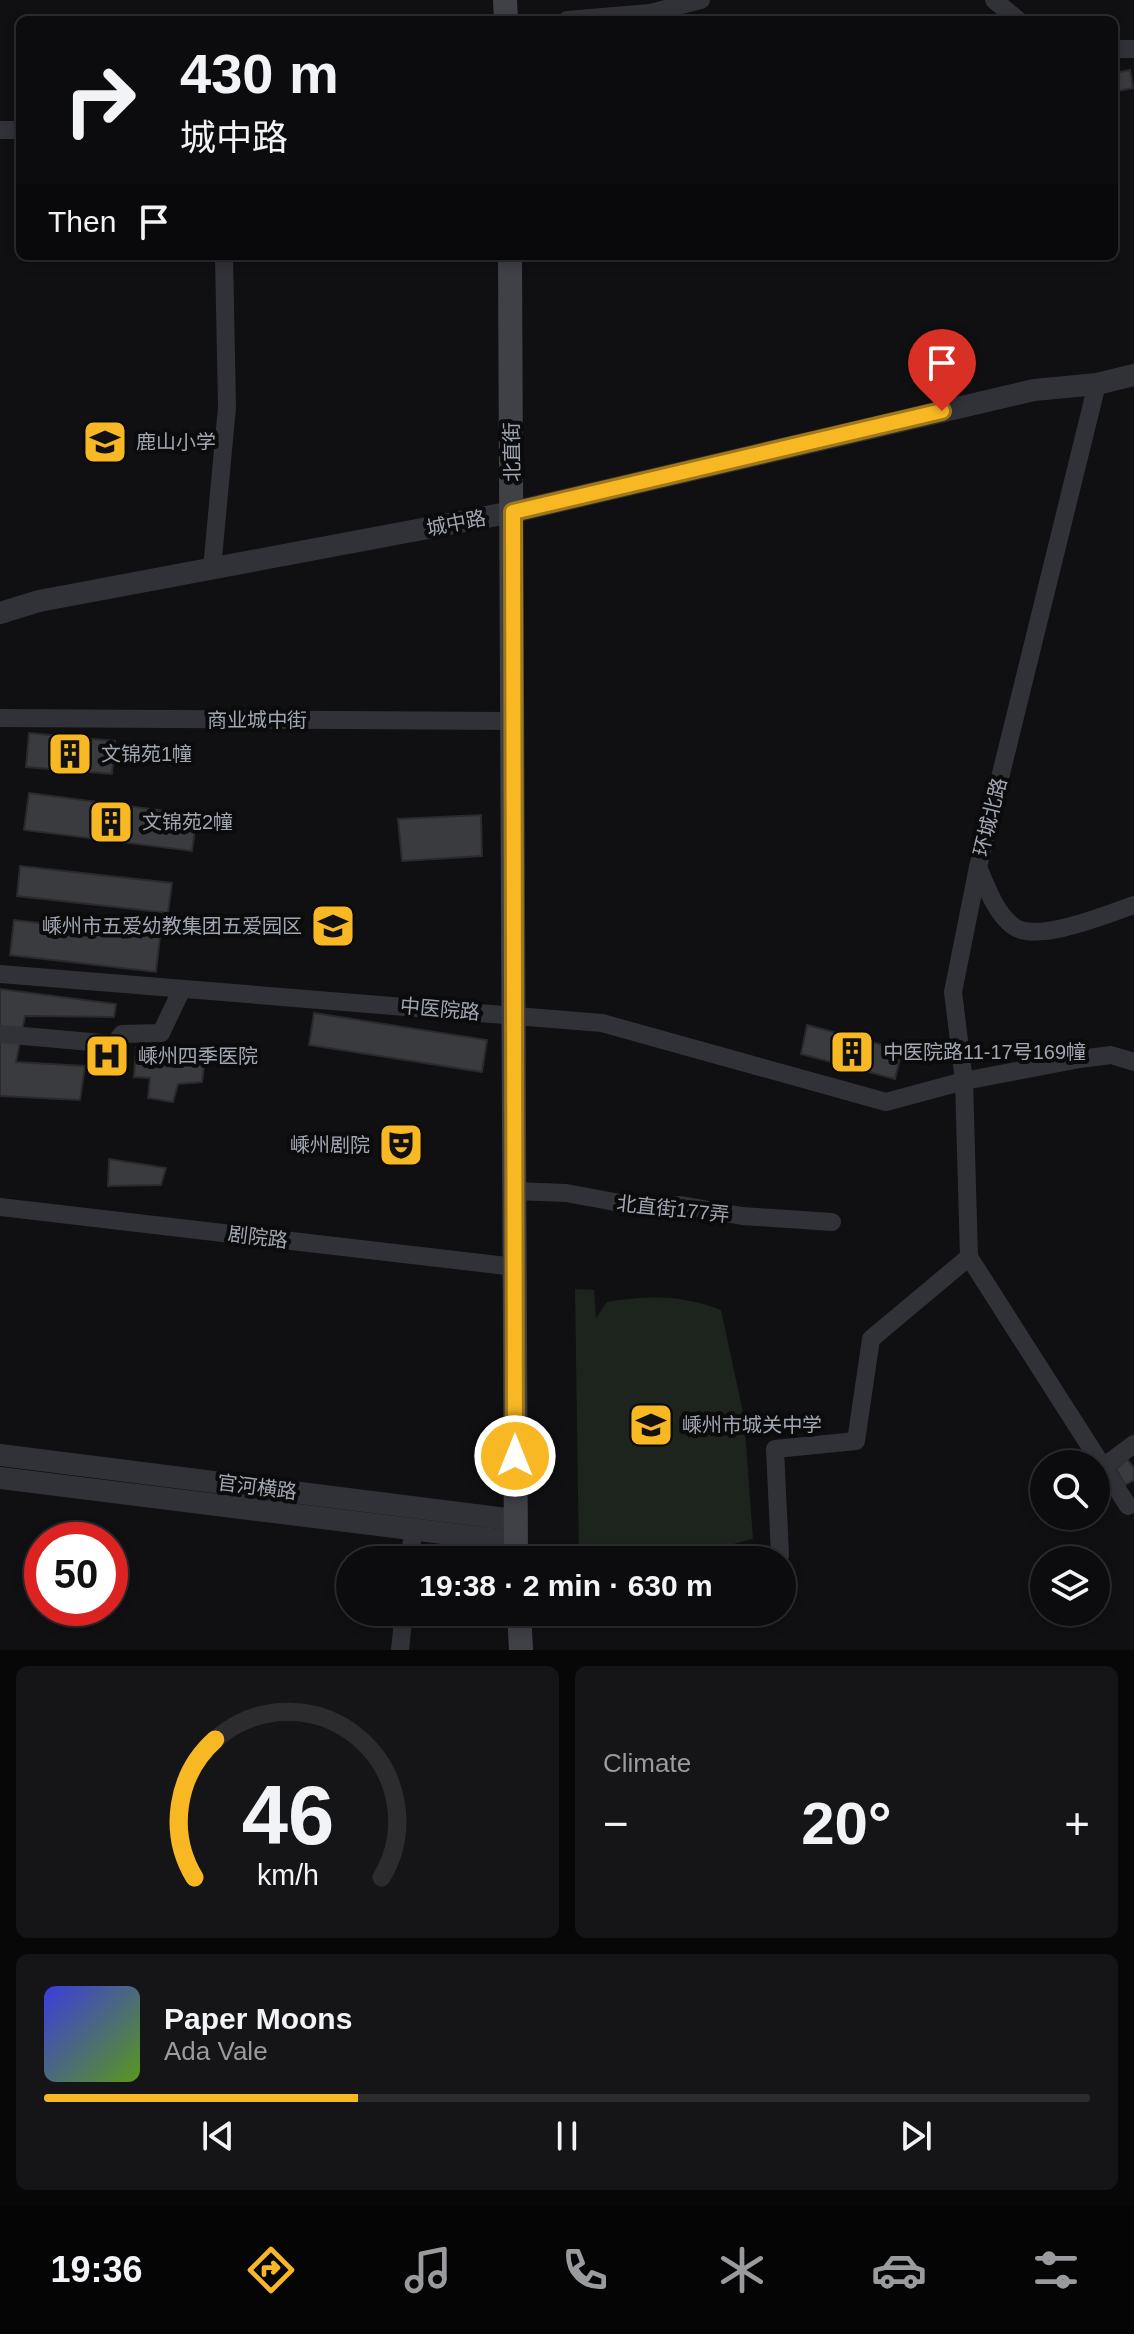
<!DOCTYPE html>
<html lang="en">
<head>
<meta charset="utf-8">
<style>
	:root { --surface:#0c0c0e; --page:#151517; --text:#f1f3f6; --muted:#9a9b9e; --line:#2c2c2e; --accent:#f7b823 }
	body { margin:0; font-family:Helvetica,"Noto Sans SC",sans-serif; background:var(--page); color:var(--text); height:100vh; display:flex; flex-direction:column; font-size:30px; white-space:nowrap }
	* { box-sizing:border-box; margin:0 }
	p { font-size:26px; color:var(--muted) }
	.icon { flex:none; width:44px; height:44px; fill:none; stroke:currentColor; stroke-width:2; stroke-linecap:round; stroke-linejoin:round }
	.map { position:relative; height:1650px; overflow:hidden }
	.side { display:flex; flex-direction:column; gap:16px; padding:16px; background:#070708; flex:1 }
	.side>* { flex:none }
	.hud { position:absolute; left:16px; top:16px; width:1102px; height:244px; border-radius:12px; box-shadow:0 4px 12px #0003,0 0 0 2px var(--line); background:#0c0c0e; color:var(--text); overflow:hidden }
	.buttons { position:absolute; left:1030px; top:1450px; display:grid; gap:16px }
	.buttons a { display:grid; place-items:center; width:80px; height:80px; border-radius:50%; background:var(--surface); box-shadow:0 4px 12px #0003,0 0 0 2px var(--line); font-size:40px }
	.speed { position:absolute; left:24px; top:1522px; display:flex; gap:16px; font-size:40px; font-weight:700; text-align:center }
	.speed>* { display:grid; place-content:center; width:104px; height:104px; border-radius:50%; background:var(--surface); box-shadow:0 4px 12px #0003,0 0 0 2px var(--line); line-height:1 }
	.speed .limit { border:12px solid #d22; background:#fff; color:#111 }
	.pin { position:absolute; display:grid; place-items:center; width:68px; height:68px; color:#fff; margin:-82px -34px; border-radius:50% 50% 50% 0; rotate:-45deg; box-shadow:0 0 8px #0007 }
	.pin .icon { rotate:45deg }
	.me { position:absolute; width:88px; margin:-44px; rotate:0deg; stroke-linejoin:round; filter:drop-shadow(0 0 6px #0008) }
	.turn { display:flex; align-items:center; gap:28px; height:168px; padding:0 32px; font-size:36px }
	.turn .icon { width:104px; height:104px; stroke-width:2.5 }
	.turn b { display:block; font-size:56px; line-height:68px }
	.then { display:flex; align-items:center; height:76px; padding:0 32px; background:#0003; gap:16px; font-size:30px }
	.big { font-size:60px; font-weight:800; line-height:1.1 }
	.side .tile { flex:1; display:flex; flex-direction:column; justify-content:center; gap:12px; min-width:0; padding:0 28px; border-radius:12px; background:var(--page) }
	.side .dial { align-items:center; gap:0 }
	.dial svg { height:208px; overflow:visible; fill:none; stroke:var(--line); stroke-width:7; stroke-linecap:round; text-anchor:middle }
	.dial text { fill:var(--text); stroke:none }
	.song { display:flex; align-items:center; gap:24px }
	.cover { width:96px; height:96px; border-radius:12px; background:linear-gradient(135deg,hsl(240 70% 55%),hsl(90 70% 35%)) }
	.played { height:8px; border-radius:4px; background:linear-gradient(90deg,var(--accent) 30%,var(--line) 30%) }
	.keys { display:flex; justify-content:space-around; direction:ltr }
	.heat { display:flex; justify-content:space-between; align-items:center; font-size:44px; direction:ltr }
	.side .tiles { flex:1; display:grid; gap:16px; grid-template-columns:1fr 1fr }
	.tile:last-child { grid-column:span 2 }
	.trip { position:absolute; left:336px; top:1546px; width:460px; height:80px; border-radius:40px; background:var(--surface); box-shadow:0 4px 12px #0003,0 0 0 2px var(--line); font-weight:800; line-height:80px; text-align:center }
	.tab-bar { display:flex; height:128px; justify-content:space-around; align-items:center; background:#050506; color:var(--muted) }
	.tab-bar .icon { width:56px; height:56px }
	.tab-bar .active { color:var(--accent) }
	.tab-bar b { font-size:36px; color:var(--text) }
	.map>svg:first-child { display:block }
</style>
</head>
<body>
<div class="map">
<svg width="1134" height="1650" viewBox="0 0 1134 1650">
	<rect width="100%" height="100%" fill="#101012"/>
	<path fill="#1c241d" d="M575,1289L594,1290L596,1318L607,1302C648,1295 683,1295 721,1310L744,1417L753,1539L717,1548L699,1560H608L592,1551L593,1560H579Z"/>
	<g fill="#3a3b3f" stroke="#2a2a2e" stroke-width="2">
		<path d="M1130,70L1133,88L1114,92V73Z"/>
		<path d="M29,733L115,741L112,774L26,767Z"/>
		<path d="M29,793L197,815L192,851L24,830Z"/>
		<path d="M481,815L482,856L402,861L398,819Z"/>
		<path d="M20,866L172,883L168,913L17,896Z"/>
		<path d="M14,920L160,937L156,972L10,955Z"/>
		<path d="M0,989L116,1004L114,1017L25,1016L16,1062L85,1066L80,1100L0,1096Z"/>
		<path d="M314,1013L487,1040L482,1072L309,1045Z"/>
		<path d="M807,1025L902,1050L895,1079L801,1054Z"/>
		<path d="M136,1048L205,1059L202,1082L178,1084L173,1102L148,1098L150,1078L134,1077Z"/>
		<path d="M109,1159L166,1168L161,1185L108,1186Z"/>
		<path d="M1127,1459L1134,1468V1480L1125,1485L1116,1469Z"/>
	</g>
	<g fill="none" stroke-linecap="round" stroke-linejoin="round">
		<g stroke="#313237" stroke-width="18">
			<path d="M994,0L1018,20"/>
			<path d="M567,20L650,13L701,0"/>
			<path d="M1114,49H1134"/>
			<path d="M0,130H20"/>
			<path d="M212,569L227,407L224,256"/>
			<path d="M0,718L514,721"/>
			<path d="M978,867C987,888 995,912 1013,926C1037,944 1107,914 1134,905"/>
			<path d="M0,974L602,1023L886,1102L964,1081L1080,1059L1111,1055L1134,1062"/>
			<path d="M0,1034L114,1044L122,1034L161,1033L182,989"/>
			<path d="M515,1191L566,1193L642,1207L681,1205L742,1216L832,1222"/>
			<path d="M0,1207L515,1267"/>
			<path d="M969,1257L964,1081L953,992L978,867L1097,384L1107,383"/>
			<path d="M969,1257L1128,1506"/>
			<path d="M1103,1467L1134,1444"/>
			<path d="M410,1560L413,1530"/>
			<path d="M760,1560L780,1555L775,1449L856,1441L871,1339L969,1257"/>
			<path d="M519,1619L549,1612"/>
			<path d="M400,1650L404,1612"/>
		</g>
		<g stroke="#313237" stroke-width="22">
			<path d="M0,613L39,601L513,512L1034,390L1097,384L1134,375"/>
			<path d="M0,1455L515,1520"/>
			<path d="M0,1478L515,1542"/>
		</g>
		<g stroke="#3f4147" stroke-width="24">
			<path d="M505,0L506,20"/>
			<path d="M510,256L516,1560"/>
			<path d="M519,1612L521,1650"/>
		</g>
	</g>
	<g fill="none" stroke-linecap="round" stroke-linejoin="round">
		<g stroke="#a17817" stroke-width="20">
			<path id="route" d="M515,1456L513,512L942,411"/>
		</g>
		<use href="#route" stroke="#f7b823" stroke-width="14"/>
	</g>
	<defs>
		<g id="school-square" transform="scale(2.3)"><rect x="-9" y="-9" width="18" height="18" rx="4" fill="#f7b823" stroke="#0b0b0c"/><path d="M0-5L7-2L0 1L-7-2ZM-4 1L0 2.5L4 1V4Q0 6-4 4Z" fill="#111"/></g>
		<g id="building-square" transform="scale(2.3)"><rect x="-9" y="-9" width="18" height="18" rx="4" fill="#f7b823" stroke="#0b0b0c"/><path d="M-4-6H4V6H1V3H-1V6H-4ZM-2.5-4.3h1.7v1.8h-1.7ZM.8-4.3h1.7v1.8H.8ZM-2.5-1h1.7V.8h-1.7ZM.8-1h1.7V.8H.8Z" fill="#111"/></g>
		<g id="hospital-square" transform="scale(2.3)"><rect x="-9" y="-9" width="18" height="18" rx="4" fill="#f7b823" stroke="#0b0b0c"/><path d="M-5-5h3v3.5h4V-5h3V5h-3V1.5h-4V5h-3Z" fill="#111"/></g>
		<g id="theatre-square" transform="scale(2.3)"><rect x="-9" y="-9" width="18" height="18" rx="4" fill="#f7b823" stroke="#0b0b0c"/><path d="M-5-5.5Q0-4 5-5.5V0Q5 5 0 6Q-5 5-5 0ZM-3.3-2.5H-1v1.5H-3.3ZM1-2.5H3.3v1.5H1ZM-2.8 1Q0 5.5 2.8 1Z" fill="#111"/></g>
	</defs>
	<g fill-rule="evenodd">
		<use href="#school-square" x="105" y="442"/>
		<use href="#building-square" x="70" y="754"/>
		<use href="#building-square" x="111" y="822"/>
		<use href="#school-square" x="333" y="926"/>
		<use href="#building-square" x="852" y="1052"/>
		<use href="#hospital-square" x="107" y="1056"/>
		<use href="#theatre-square" x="401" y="1145"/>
		<use href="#school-square" x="651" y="1425"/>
	</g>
	<g text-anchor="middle" stroke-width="8" stroke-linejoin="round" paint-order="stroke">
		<g font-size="20" fill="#a1a6b3" stroke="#0b0b0c" text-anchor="start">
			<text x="136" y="449">鹿山小学</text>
			<text x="101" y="761">文锦苑1幢</text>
			<text x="142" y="829">文锦苑2幢</text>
			<text x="302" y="933" text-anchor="end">嵊州市五爱幼教集团五爱园区</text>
			<text x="883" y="1059">中医院路11-17号169幢</text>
			<text x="138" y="1063">嵊州四季医院</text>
			<text x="370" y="1152" text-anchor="end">嵊州剧院</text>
			<text x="682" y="1432">嵊州市城关中学</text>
		</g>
		<g font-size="20" fill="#a1a6b3" stroke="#0b0b0c">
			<text transform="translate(512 452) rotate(-91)" y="7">北直街</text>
			<text transform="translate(456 523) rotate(-11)" y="7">城中路</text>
			<text x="257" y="727">商业城中街</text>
			<text transform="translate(990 817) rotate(-76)" y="7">环城北路</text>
			<text transform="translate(440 1009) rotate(5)" y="7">中医院路</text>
			<text transform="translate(673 1209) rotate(6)" y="7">北直街177弄</text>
			<text transform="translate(258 1237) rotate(7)" y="7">剧院路</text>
			<text transform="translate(257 1487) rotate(7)" y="7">官河横路</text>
		</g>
	</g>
</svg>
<div class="buttons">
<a><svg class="icon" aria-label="search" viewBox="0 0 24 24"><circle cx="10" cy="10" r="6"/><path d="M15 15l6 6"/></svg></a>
<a><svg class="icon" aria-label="layers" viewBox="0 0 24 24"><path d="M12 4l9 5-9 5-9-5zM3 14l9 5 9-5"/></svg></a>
</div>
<div class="speed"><div class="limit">50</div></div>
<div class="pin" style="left:942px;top:411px;background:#d93025"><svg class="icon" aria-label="arrive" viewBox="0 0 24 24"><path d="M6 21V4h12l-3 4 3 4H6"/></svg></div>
<svg class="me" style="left:515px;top:1456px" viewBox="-20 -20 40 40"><circle r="17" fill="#f7b823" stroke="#fff" stroke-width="3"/><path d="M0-11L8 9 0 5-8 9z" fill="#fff"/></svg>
<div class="trip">19:38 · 2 min · 630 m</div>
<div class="hud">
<div class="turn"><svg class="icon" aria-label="right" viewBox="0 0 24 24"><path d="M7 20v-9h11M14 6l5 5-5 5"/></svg><div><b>430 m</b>城中路</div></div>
<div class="then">Then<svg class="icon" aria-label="arrive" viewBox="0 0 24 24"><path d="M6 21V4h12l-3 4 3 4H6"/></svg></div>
</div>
</div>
<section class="side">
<div class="tiles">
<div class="tile dial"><svg viewBox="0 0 100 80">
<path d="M14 69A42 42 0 1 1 86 69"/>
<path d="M14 69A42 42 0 0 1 22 16" stroke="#f7b823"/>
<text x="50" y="56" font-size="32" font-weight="700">46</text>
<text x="50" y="72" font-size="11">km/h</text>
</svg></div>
<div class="tile"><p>Climate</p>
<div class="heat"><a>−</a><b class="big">20°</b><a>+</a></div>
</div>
<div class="tile">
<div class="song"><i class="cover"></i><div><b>Paper Moons</b><p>Ada Vale</p></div></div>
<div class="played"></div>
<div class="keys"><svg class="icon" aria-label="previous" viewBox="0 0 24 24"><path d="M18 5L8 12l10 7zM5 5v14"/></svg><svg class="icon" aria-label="pause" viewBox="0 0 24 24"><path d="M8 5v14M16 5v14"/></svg><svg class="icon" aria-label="next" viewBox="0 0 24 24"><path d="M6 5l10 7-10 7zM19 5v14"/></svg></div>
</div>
</div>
</section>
<nav class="tab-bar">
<b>19:36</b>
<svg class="icon active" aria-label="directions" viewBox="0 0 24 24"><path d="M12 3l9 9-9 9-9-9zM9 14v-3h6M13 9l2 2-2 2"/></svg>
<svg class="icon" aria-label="music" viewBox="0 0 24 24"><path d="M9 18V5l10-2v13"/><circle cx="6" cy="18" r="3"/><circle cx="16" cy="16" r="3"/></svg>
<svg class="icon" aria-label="phone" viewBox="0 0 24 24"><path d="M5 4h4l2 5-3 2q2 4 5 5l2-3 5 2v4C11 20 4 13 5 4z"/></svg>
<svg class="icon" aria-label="climate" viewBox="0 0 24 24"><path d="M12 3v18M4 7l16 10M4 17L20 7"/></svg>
<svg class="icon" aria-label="car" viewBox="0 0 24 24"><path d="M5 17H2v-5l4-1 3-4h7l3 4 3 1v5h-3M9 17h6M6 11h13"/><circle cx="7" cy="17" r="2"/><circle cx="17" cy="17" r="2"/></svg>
<svg class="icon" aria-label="filters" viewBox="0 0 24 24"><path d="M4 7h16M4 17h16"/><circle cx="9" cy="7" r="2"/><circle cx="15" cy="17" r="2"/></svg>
</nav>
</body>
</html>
